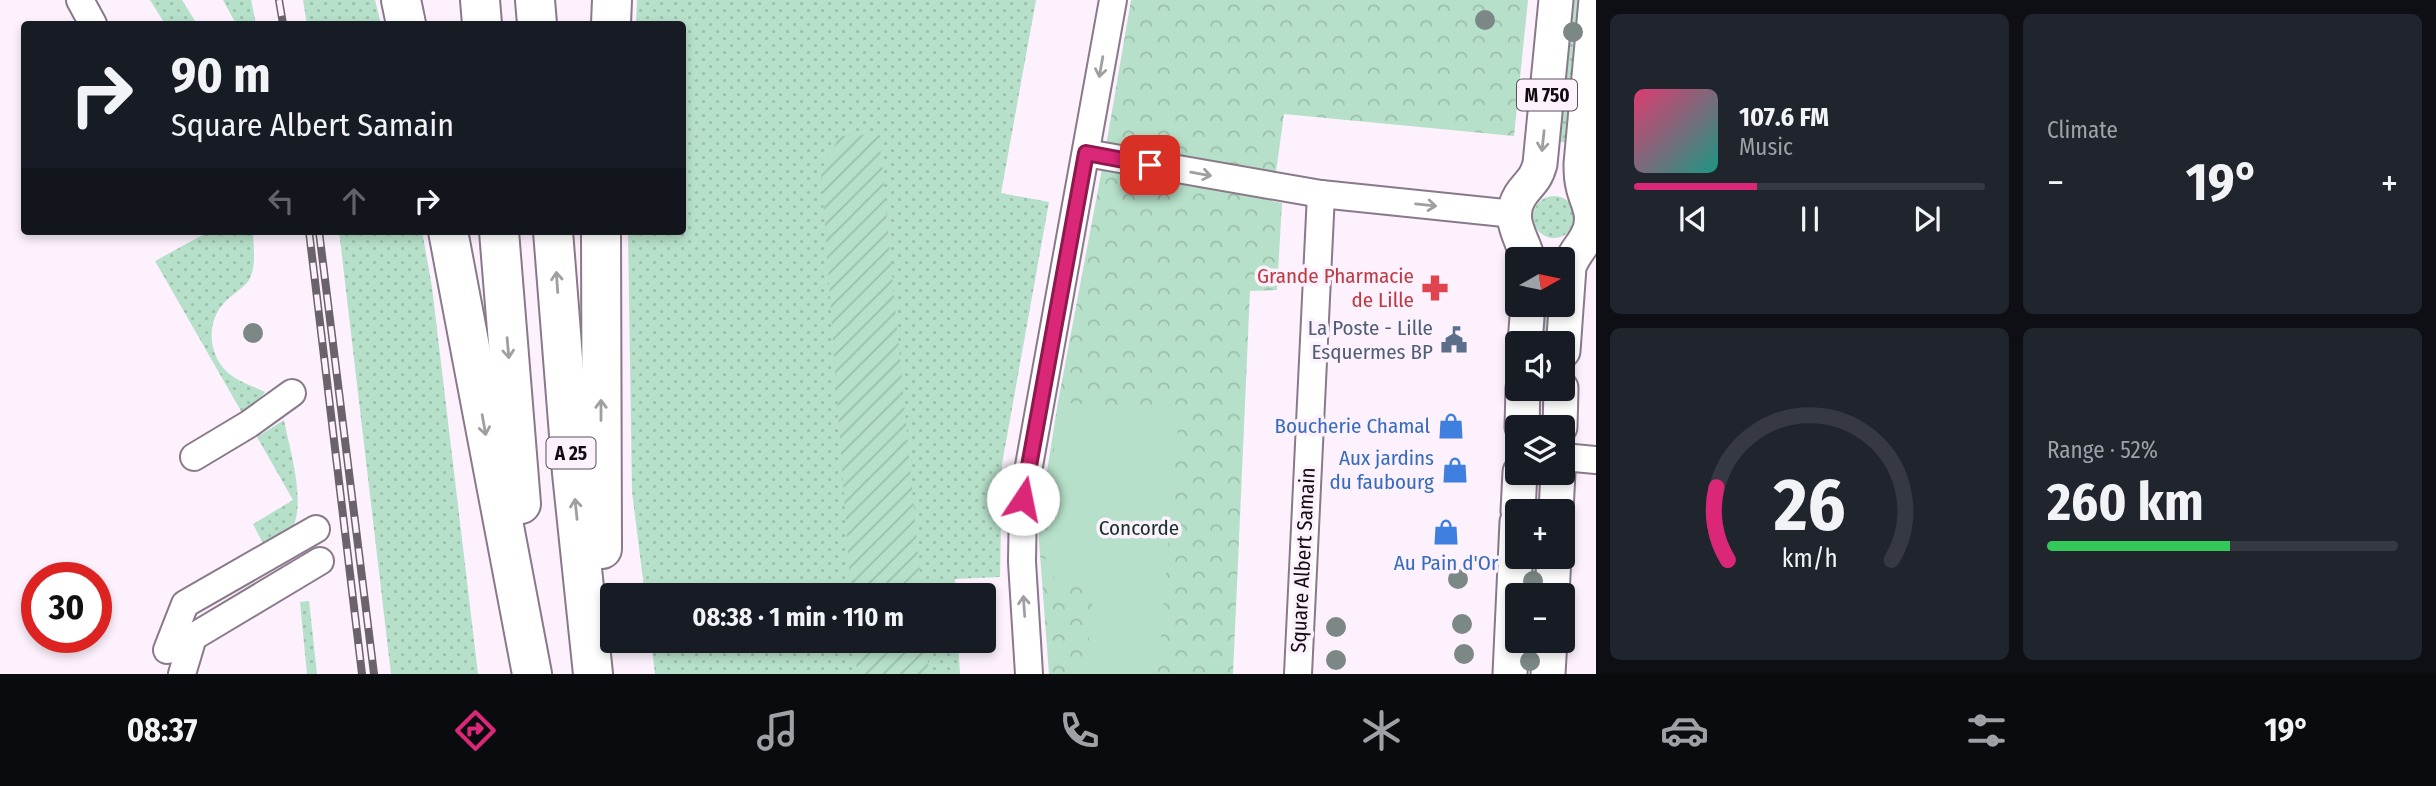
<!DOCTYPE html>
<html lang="en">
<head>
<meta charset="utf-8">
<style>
	:root { --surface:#171b24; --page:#20242c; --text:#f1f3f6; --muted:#9ea1a6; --line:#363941; --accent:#db2777 }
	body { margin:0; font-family:"Fira Sans Condensed",sans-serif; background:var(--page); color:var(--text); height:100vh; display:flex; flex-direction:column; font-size:26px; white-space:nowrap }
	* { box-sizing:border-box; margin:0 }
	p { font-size:23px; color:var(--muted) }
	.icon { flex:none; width:38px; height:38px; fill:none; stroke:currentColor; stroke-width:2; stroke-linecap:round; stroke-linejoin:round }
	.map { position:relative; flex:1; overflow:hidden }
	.panel { display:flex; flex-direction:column; gap:14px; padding:14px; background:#0d0f14; width:840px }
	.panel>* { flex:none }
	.banner { position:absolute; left:21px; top:21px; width:665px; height:214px; border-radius:7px; box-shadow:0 4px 10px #0003; background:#171b24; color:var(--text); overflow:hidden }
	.needle { width:46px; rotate:81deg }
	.buttons { position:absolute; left:1505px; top:247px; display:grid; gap:14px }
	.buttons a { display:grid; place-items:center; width:70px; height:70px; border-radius:7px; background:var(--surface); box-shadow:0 4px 10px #0003; font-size:35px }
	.speed { position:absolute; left:21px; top:562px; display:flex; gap:14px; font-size:35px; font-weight:700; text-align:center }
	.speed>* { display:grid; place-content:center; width:91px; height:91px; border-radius:50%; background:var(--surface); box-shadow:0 4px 10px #0003; line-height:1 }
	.speed .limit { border:10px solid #d22; background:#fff; color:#111 }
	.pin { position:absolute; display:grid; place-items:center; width:60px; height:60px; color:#fff; margin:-30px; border-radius:14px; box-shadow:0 4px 10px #0006 }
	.me { position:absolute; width:77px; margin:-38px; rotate:11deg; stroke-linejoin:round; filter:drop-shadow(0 0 5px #0008) }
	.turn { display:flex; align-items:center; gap:24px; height:147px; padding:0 35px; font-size:32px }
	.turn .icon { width:91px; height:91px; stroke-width:2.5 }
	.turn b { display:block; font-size:49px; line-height:60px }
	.lanes { display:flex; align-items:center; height:66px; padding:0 35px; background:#0003; justify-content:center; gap:35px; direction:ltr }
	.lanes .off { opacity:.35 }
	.big { font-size:52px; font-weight:700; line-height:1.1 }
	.panel .tile { flex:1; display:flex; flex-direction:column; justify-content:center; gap:10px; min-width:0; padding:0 24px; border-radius:10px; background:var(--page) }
	.panel .dial { align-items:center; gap:0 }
	.dial svg { height:182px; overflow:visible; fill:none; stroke:var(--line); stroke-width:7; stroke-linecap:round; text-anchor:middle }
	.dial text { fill:var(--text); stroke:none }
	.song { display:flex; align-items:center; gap:21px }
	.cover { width:84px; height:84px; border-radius:10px; background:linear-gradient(135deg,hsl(340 70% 55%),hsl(170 70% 35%)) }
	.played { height:7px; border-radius:4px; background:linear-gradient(90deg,var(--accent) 35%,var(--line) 35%) }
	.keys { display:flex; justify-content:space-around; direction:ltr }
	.heat { display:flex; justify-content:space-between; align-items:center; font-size:38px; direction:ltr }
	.charge { height:10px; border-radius:5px; background:linear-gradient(90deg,#34c759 52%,var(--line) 0) }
	.panel .tiles { flex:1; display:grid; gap:14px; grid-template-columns:repeat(2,1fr) }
	.trip { position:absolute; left:600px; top:583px; width:396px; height:70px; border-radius:7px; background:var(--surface); box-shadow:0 4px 10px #0003; font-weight:700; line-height:70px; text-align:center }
	.menu { display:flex; height:112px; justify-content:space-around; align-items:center; background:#090b0e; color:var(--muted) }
	.menu .icon { width:49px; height:49px }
	.menu .on { color:var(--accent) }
	.menu b { font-size:32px; color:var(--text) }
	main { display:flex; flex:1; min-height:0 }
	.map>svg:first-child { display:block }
</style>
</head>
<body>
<main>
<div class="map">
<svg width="1596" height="674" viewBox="0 0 1596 674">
	<defs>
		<pattern id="grass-dots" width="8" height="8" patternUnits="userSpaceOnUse" patternTransform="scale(1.75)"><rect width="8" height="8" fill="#b6e0c9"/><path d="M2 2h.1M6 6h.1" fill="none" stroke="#9bbfac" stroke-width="1.8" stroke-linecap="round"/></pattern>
		<pattern id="park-crowns" width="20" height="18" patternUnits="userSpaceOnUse" patternTransform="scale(1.75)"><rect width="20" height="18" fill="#b6e0c9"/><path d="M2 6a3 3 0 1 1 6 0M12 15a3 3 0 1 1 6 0" fill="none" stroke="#9bbfac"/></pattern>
		<pattern id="garden-furrows" width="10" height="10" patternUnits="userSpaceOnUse" patternTransform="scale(1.75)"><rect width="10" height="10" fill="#b6e0c9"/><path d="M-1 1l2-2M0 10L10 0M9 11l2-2" fill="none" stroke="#9bbfac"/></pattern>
	</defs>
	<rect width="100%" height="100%" fill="#fcf1fd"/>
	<g fill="url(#grass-dots)">
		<path d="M150,0H182L197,24H165Z"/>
		<path d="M223,0H251L256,24H236Z"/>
		<path d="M303,0H375L381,24H307Z"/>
		<path d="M637,0H1036L1001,193L1049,202L1002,464L1000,577L955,579L956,595H645L632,492L628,231H682V24H636Z"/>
		<path d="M1565,0H1589L1573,143L1550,141Z"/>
		<circle cx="1554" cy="217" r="21"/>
		<path d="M210,231H253C253,246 257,266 249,280C243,289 232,294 225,302C206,321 208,353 226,371C236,381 253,386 265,392L259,400L241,411L155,261Z"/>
		<path d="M339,231H422L432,287L478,674H391Z"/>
		<path d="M1534,305H1558L1556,343H1532Z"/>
		<path d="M284,420C289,448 309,509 289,533C284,540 273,545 266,549L253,524L293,500L257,437Z"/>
		<path d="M1523,557H1546L1545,595H1521Z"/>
		<path d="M309,601L317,674H307L300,602Z"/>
		<path d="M651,641H958L960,674H655Z"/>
	</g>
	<path fill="url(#park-crowns)" d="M1131,0H1528L1514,136L1284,114L1272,201L1282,203L1277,290L1250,291L1233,674H1049L1038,528L1058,402L1104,158Z"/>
	<g fill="url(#garden-furrows)">
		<path d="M879,134L922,595H851L821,171L840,136Z"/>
		<path d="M855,641H926L929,674H857Z"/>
	</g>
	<path fill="#b6e0c9" d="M1058,402L1179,412L1158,674H1086L1094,580L1044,576Z"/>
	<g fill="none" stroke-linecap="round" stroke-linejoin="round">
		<g stroke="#89798a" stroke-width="30">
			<g id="minor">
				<path d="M80,0L93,24"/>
				<path d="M1086,153L1321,194L1514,214"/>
				<path d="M194,457L249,424L292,393"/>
				<path d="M1563,457L1596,460"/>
				<path d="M167,650L185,604L316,529"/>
				<path d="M182,674L193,637L320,561"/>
				<path d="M1029,674L1022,562L1023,499L1113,0"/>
				<path d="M1298,674L1321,194"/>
			</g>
		</g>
		<g stroke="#89798a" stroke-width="37">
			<g id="major">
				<path d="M1528,259C1522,237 1506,219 1520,196C1529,182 1535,182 1540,164L1556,0"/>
				<path d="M1525,343L1528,304"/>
				<path d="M1563,351L1569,267C1574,252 1586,243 1590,229C1595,212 1586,201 1583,186C1581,179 1581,171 1581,164L1596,0"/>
				<path d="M1522,427L1523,388"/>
				<path d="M1560,427L1561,388"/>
				<path d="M1518,511L1520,472"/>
				<path d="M1556,511L1558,472"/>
				<path d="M1552,595L1554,556"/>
				<path d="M1510,674L1517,522"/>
				<path d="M1548,674L1550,640"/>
			</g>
		</g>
		<g stroke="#89798a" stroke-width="42">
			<g id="highway">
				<path d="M401,0L406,24"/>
				<path d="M480,0L482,24"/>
				<path d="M535,0L537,24"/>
				<path d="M611,24L612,0"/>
				<path d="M448,231L532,674"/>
				<path d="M499,231L521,504"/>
				<path d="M553,231L572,473L593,674"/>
				<path d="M601,231L602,549"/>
			</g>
		</g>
		<use href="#minor" stroke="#fff" stroke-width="26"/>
		<use href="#major" stroke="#fff" stroke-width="33"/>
		<use href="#highway" stroke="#fff" stroke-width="38"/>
		<g stroke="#6b636b" stroke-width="8">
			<g id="rail">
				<path d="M279,0L283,24"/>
				<path d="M309,231L362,674"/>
				<path d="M319,231L374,674"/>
			</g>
		</g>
		<use href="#rail" stroke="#fcf1fd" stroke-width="5" stroke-dasharray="16" stroke-linecap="butt"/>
	</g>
	<g fill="#7c8886">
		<circle cx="1485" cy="20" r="10"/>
		<circle cx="1573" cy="32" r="10"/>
		<circle cx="1565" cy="89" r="10"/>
		<circle cx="253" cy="333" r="10"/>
		<circle cx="1458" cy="579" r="10"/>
		<circle cx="1533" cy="581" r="10"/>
		<circle cx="1462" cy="624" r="10"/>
		<circle cx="1336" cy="627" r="10"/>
		<circle cx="1464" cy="654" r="10"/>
		<circle cx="1336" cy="660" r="10"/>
		<circle cx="1530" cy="661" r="10"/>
	</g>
	<defs><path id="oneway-shaft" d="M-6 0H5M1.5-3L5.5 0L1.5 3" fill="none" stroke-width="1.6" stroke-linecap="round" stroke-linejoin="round" transform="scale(1.75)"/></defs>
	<g stroke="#a09ea0">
		<use href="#oneway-shaft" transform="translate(1101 67) rotate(100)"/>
		<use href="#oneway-shaft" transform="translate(1543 141) rotate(96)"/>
		<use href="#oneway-shaft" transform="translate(1201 174) rotate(10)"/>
		<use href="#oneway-shaft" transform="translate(1426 205) rotate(6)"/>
		<use href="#oneway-shaft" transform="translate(557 282) rotate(-94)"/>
		<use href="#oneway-shaft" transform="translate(508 348) rotate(85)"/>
		<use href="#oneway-shaft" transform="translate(601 410) rotate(-90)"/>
		<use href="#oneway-shaft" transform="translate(484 425) rotate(80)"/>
		<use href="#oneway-shaft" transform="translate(576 509) rotate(-96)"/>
		<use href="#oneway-shaft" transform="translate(1024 606) rotate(-94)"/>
	</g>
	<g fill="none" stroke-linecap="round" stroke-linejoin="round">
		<g stroke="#8e194d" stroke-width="18">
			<path id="route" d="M1023,499L1086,153L1150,165"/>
		</g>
		<use href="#route" stroke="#db2777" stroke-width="12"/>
	</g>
	<defs>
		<g id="pharmacy-bare" transform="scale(2.1)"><path d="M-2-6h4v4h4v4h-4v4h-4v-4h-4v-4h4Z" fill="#e0444e" stroke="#fcf1fd" stroke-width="2.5" paint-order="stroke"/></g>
		<g id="civic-bare" transform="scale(2.1)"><path d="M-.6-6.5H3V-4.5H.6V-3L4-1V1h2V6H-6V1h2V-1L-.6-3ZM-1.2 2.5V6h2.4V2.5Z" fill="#5c6f8a" stroke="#fcf1fd" stroke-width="2.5" paint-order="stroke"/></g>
		<g id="shop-bare" transform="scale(2.1)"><path d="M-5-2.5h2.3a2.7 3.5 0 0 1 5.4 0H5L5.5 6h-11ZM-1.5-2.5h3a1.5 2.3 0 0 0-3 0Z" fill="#3f7fe0" stroke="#fcf1fd" stroke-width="2.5" paint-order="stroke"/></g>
	</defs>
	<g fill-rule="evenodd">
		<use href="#pharmacy-bare" x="1435" y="288"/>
		<use href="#civic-bare" x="1454" y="340"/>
		<use href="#shop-bare" x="1451" y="426"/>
		<use href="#shop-bare" x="1455" y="470"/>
		<use href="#shop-bare" x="1446" y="532"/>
	</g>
	<g text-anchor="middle" stroke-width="7" stroke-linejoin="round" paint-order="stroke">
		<g fill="#fcf1fd" stroke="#585158" stroke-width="2">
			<rect x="1517" y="79.5" width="60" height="31" rx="5"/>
			<rect x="546.5" y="437.5" width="49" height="31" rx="5"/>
		</g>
		<g font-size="19" font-weight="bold" fill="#120c12">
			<text x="1547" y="102">M 750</text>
			<text x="571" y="460">A 25</text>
		</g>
		<g font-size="21" fill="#be3a42" stroke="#fcf1fd" text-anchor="end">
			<text x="1414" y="283">Grande Pharmacie<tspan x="1414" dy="24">de Lille</tspan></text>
		</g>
		<g font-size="21" fill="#4e5e75" stroke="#fcf1fd" text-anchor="end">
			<text x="1433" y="335">La Poste - Lille<tspan x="1433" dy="24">Esquermes BP</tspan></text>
		</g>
		<g font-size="21" fill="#366cbe" stroke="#fcf1fd" text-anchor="end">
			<text x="1430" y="433">Boucherie Chamal</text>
			<text x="1434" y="465">Aux jardins<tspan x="1434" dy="24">du faubourg</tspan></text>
			<text x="1446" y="570" text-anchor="middle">Au Pain d'Or</text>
		</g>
		<g font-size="21" fill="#143324" stroke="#fcf1fd">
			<text x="1139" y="535">Concorde</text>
		</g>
		<g font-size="21" fill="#120c12" stroke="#fcf1fd">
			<text transform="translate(1303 560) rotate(-87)" y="7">Square Albert Samain</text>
		</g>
	</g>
</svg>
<div class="buttons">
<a><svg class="needle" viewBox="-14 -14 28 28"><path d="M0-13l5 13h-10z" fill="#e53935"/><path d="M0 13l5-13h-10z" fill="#9ea1a6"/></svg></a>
<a><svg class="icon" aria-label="sound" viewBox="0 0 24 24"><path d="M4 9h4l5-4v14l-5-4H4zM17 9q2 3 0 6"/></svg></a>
<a><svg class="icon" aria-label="layers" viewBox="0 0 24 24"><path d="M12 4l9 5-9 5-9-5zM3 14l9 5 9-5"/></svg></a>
<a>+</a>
<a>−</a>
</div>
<div class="speed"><div class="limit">30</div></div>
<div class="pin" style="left:1150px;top:165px;background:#d93025"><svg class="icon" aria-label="arrive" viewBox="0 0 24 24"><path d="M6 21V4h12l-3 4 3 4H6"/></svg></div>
<svg class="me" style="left:1023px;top:499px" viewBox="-20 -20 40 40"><circle r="19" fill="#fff"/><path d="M0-13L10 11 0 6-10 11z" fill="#db2777"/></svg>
<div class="trip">08:38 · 1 min · 110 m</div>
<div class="banner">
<div class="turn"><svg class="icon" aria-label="right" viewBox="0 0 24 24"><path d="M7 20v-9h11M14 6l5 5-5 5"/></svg><div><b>90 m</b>Square Albert Samain</div></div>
<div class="lanes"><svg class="icon off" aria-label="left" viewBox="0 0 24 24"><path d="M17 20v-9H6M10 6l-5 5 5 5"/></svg><svg class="icon off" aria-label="ahead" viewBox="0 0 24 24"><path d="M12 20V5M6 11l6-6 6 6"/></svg><svg class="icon" aria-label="right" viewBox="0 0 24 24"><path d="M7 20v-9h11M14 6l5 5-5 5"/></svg></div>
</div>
</div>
<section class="panel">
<div class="tiles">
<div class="tile">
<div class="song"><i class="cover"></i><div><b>107.6 FM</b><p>Music</p></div></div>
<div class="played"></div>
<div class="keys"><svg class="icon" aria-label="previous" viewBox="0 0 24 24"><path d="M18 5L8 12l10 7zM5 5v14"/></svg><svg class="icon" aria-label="pause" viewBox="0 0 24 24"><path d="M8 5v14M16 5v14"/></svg><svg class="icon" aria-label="next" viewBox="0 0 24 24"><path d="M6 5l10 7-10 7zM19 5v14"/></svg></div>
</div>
<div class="tile"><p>Climate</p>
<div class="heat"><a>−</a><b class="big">19°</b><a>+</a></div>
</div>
<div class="tile dial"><svg viewBox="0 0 100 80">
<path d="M14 69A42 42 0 1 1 86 69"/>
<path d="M14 69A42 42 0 0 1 9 37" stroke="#db2777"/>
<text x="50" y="56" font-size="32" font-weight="700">26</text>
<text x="50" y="72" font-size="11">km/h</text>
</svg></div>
<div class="tile"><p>Range · 52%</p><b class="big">260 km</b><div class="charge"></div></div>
</div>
</section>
</main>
<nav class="menu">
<b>08:37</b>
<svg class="icon on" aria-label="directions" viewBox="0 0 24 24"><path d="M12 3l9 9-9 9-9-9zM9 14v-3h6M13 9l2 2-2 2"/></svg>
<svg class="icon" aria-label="music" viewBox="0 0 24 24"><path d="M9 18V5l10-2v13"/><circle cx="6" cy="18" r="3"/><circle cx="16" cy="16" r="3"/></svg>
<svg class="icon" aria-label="phone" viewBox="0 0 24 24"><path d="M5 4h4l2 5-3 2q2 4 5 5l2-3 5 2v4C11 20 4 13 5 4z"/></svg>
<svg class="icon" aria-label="climate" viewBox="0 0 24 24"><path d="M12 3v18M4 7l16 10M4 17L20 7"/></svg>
<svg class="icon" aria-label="car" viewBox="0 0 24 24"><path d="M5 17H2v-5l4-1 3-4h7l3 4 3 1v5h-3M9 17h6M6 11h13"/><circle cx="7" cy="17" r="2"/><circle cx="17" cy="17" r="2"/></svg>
<svg class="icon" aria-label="filters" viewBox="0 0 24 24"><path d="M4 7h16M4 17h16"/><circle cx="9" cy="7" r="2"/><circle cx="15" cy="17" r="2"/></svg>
<b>19°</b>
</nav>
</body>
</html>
